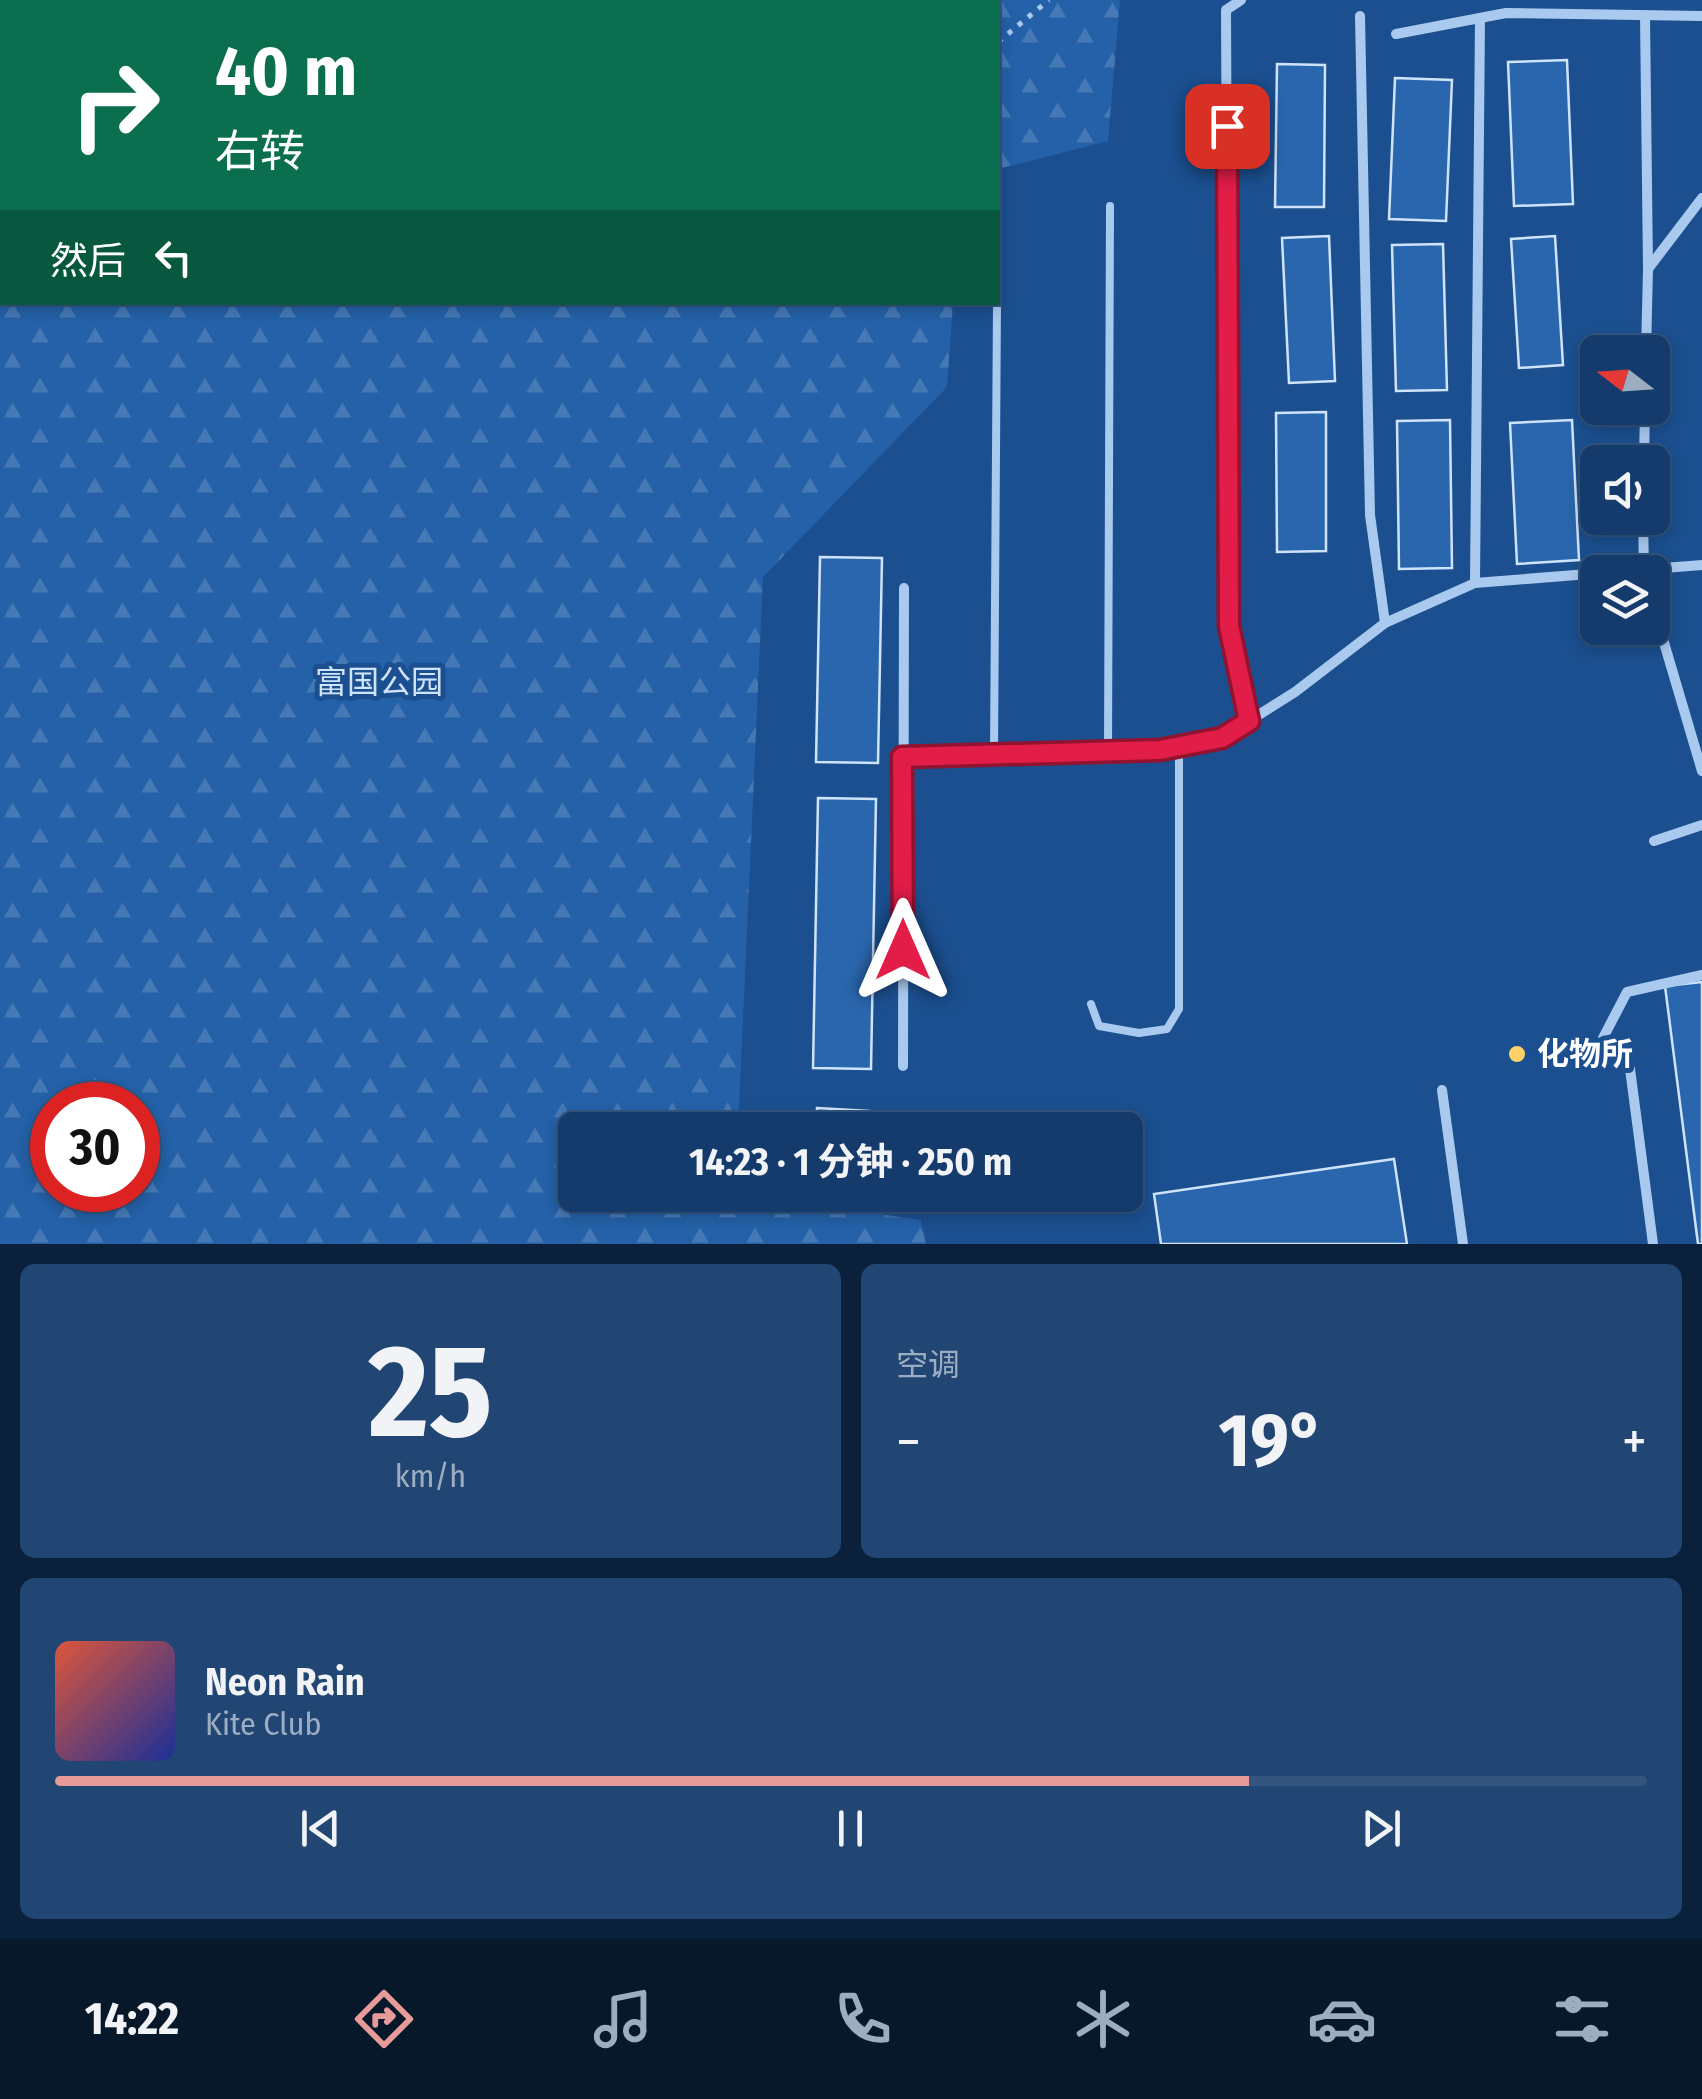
<!DOCTYPE html>
<html lang="zh">
<head>
<meta charset="utf-8">
<style>
	:root { --surface:#143b6b; --page:#214673; --text:#f1f3f6; --muted:#9dadc1; --line:#33557e; --accent:#e69b98 }
	body { margin:0; font-family:"Fira Sans Condensed","Noto Sans SC",sans-serif; background:var(--page); color:var(--text); height:100vh; display:flex; flex-direction:column; font-size:38px; white-space:nowrap }
	* { box-sizing:border-box; margin:0 }
	p { font-size:32px; color:var(--muted) }
	.icon { flex:none; width:55px; height:55px; fill:none; stroke:currentColor; stroke-width:2; stroke-linecap:round; stroke-linejoin:round }
	.map { position:relative; height:1244px; overflow:hidden }
	.side { display:flex; flex-direction:column; gap:20px; padding:20px; background:#0b203b; flex:1 }
	.side>* { flex:none }
	.top-card { position:absolute; left:0px; top:0px; width:1000px; height:305px; box-shadow:0 5px 15px #0003,0 0 0 2px var(--line); background:#0b6e4f; color:#fff; overflow:hidden }
	.needle { width:65px; rotate:287deg }
	.buttons { position:absolute; left:1580px; top:335px; display:grid; gap:20px }
	.buttons a { display:grid; place-items:center; width:90px; height:90px; border-radius:15px; background:var(--surface); box-shadow:0 5px 15px #0003,0 0 0 2px var(--line); font-size:50px }
	.speed { position:absolute; left:30px; top:1082px; display:flex; gap:20px; font-size:50px; font-weight:700; text-align:center }
	.speed>* { display:grid; place-content:center; width:130px; height:130px; border-radius:50%; background:var(--surface); box-shadow:0 5px 15px #0003,0 0 0 2px var(--line); line-height:1 }
	.speed .limit { border:15px solid #d22; background:#fff; color:#111 }
	.pin { position:absolute; display:grid; place-items:center; width:85px; height:85px; color:#fff; margin:-42px; border-radius:20px; box-shadow:0 5px 15px #0006 }
	.me { position:absolute; width:110px; margin:-55px; rotate:0deg; stroke-linejoin:round; filter:drop-shadow(0 0 8px #0008) }
	.turn { display:flex; align-items:center; gap:35px; height:210px; padding:0 50px; font-size:45px }
	.turn .icon { width:130px; height:130px; stroke-width:2.5 }
	.turn b { display:block; font-size:70px; line-height:85px }
	.then { display:flex; align-items:center; height:95px; padding:0 50px; background:#0003; gap:20px; font-size:38px }
	.big { font-size:75px; font-weight:700; line-height:1.1 }
	.side .widget { flex:1; display:flex; flex-direction:column; justify-content:center; gap:15px; min-width:0; padding:0 35px; border-radius:15px; background:var(--page) }
	.side .dial { align-items:center; gap:0 }
	.dial b { font-size:130px; line-height:1 }
	.song { display:flex; align-items:center; gap:30px }
	.cover { width:120px; height:120px; border-radius:15px; background:linear-gradient(135deg,hsl(10 70% 55%),hsl(230 70% 35%)) }
	.played { height:10px; border-radius:5px; background:linear-gradient(90deg,var(--accent) 75%,var(--line) 75%) }
	.keys { display:flex; justify-content:space-around; direction:ltr }
	.heat { display:flex; justify-content:space-between; align-items:center; font-size:55px; direction:ltr }
	.side .tiles { flex:1; display:grid; gap:20px; grid-template-columns:1fr 1fr }
	.widget:last-child { grid-column:span 2 }
	.trip { position:absolute; left:558px; top:1112px; width:585px; height:100px; border-radius:15px; background:var(--surface); box-shadow:0 5px 15px #0003,0 0 0 2px var(--line); font-weight:700; line-height:100px; text-align:center }
	.tabs { display:flex; height:160px; justify-content:space-around; align-items:center; background:#08182b; color:var(--muted) }
	.tabs .icon { width:70px; height:70px }
	.tabs .selected { color:var(--accent) }
	.tabs b { font-size:45px; color:var(--text) }
	.map>svg:first-child { display:block }
</style>
</head>
<body>
<div class="map">
<svg width="1702" height="1244" viewBox="0 0 1702 1244">
	<defs>
		<pattern id="forest-firs" width="22" height="20" patternUnits="userSpaceOnUse" patternTransform="scale(2.5)"><rect width="22" height="20" fill="#2461a8"/><path d="M5 1l3.5 6h-7zM16 11l3.5 6h-7z" fill="#4579b5"/></pattern>
	</defs>
	<rect width="100%" height="100%" fill="#1b4f8f"/>
	<path fill="url(#forest-firs)" fill-rule="evenodd" d="M0,0H1120L1108,141L998,169V2H2V302L953,303L947,387L763,577L738,1130H575V1195H747L921,1220L926,1244H0ZM52,1105H138V1190H52Z"/>
	<g fill="#2a66ad" stroke="#cfe3fa" stroke-width="2.5">
		<path d="M1567,60L1573,204L1514,206L1508,62Z"/>
		<path d="M1277,64L1325,65L1324,207H1275Z"/>
		<path d="M1395,78L1452,80L1446,221L1389,219Z"/>
		<path d="M1329,236L1335,381L1289,383L1282,238Z"/>
		<path d="M1555,236L1563,365L1519,368L1511,239Z"/>
		<path d="M1443,244L1447,390L1396,391L1392,245Z"/>
		<path d="M1326,412V551L1277,552L1276,413Z"/>
		<path d="M1450,420L1452,568L1399,569L1397,421Z"/>
		<path d="M1572,420L1579,560L1517,564L1510,423Z"/>
		<path d="M820,557L882,558L878,763L816,762Z"/>
		<path d="M818,798L876,799L871,1069L813,1068Z"/>
		<path d="M1702,982V1244H1698L1665,986Z"/>
		<path d="M817,1108L869,1111L868,1130H816Z"/>
		<path d="M1394,1159L1407,1244H1161L1154,1194Z"/>
	</g>
	<g fill="none" stroke-linecap="round" stroke-linejoin="round">
		<path stroke="#a9c9ee" stroke-width="5" stroke-dasharray="5 8" stroke-linecap="butt" d="M998,42L1049,0"/>
		<g stroke="#a9c9ee" stroke-width="8">
			<path d="M1108,751L1110,206"/>
			<path d="M994,754L997,302"/>
			<path d="M1091,1004L1099,1026L1139,1033L1167,1029L1179,1009V746"/>
		</g>
		<g stroke="#a9c9ee" stroke-width="10">
			<path d="M410,0L418,2"/>
			<path d="M1241,0L1226,10L1229,626L1249,721"/>
			<path d="M825,2L827,0"/>
			<path d="M1645,15L1648,269"/>
			<path d="M1360,16L1370,515L1385,623"/>
			<path d="M1396,34L1506,13L1702,16"/>
			<path d="M1646,352L1648,269L1702,198"/>
			<path d="M1644,462L1645,408"/>
			<path d="M1643,518L1644,571"/>
			<path d="M1475,583L1480,18"/>
			<path d="M1652,602L1702,771"/>
			<path d="M903,757L1161,750L1222,738L1295,692L1385,623L1475,583L1702,565"/>
			<path d="M1654,841L1702,825"/>
			<path d="M903,1066L904,588"/>
			<path d="M1442,1090L1463,1244"/>
			<path d="M1653,1244L1630,1069L1603,1038L1627,992L1702,975"/>
		</g>
	</g>
	<g fill="none" stroke-linecap="round" stroke-linejoin="round">
		<g stroke="#92132f" stroke-width="25">
			<path id="route" d="M903,950L902,757L1160,750L1222,738L1249,721L1229,626L1227,126"/>
		</g>
		<use href="#route" stroke="#e11d48" stroke-width="18"/>
	</g>
	<circle fill="#ffd166" stroke="#1b4f8f" stroke-width="4" cx="1517" cy="1054" r="10"/>
	<g text-anchor="middle" stroke-width="10" stroke-linejoin="round" paint-order="stroke">
		<g font-size="32" fill="#cfe3fa" stroke="#1b4f8f">
			<text x="379" y="693">富国公园</text>
		</g>
		<g font-size="32" font-weight="bold" fill="#fff" stroke="#1b4f8f" text-anchor="start">
			<text x="1537" y="1065">化物所</text>
		</g>
	</g>
</svg>
<div class="buttons">
<a><svg class="needle" viewBox="-14 -14 28 28"><path d="M0-13l5 13h-10z" fill="#e53935"/><path d="M0 13l5-13h-10z" fill="#9dadc1"/></svg></a>
<a><svg class="icon" aria-label="sound" viewBox="0 0 24 24"><path d="M4 9h4l5-4v14l-5-4H4zM17 9q2 3 0 6"/></svg></a>
<a><svg class="icon" aria-label="layers" viewBox="0 0 24 24"><path d="M12 4l9 5-9 5-9-5zM3 14l9 5 9-5"/></svg></a>
</div>
<div class="speed"><div class="limit">30</div></div>
<div class="pin" style="left:1227px;top:126px;background:#d93025"><svg class="icon" aria-label="arrive" viewBox="0 0 24 24"><path d="M6 21V4h12l-3 4 3 4H6"/></svg></div>
<svg class="me" style="left:903px;top:950px" viewBox="-20 -20 40 40"><path d="M0-17L14 15 0 8-14 15z" fill="#e11d48" stroke="#fff" stroke-width="4"/></svg>
<div class="trip">14:23 · 1 分钟 · 250 m</div>
<div class="top-card">
<div class="turn"><svg class="icon" aria-label="right" viewBox="0 0 24 24"><path d="M7 20v-9h11M14 6l5 5-5 5"/></svg><div><b>40 m</b>右转</div></div>
<div class="then">然后<svg class="icon" aria-label="left" viewBox="0 0 24 24"><path d="M17 20v-9H6M10 6l-5 5 5 5"/></svg></div>
</div>
</div>
<section class="side">
<div class="tiles">
<div class="widget dial"><b>25</b><p>km/h</p></div>
<div class="widget"><p>空调</p>
<div class="heat"><a>−</a><b class="big">19°</b><a>+</a></div>
</div>
<div class="widget">
<div class="song"><i class="cover"></i><div><b>Neon Rain</b><p>Kite Club</p></div></div>
<div class="played"></div>
<div class="keys"><svg class="icon" aria-label="previous" viewBox="0 0 24 24"><path d="M18 5L8 12l10 7zM5 5v14"/></svg><svg class="icon" aria-label="pause" viewBox="0 0 24 24"><path d="M8 5v14M16 5v14"/></svg><svg class="icon" aria-label="next" viewBox="0 0 24 24"><path d="M6 5l10 7-10 7zM19 5v14"/></svg></div>
</div>
</div>
</section>
<nav class="tabs">
<b>14:22</b>
<svg class="icon selected" aria-label="directions" viewBox="0 0 24 24"><path d="M12 3l9 9-9 9-9-9zM9 14v-3h6M13 9l2 2-2 2"/></svg>
<svg class="icon" aria-label="music" viewBox="0 0 24 24"><path d="M9 18V5l10-2v13"/><circle cx="6" cy="18" r="3"/><circle cx="16" cy="16" r="3"/></svg>
<svg class="icon" aria-label="phone" viewBox="0 0 24 24"><path d="M5 4h4l2 5-3 2q2 4 5 5l2-3 5 2v4C11 20 4 13 5 4z"/></svg>
<svg class="icon" aria-label="climate" viewBox="0 0 24 24"><path d="M12 3v18M4 7l16 10M4 17L20 7"/></svg>
<svg class="icon" aria-label="car" viewBox="0 0 24 24"><path d="M5 17H2v-5l4-1 3-4h7l3 4 3 1v5h-3M9 17h6M6 11h13"/><circle cx="7" cy="17" r="2"/><circle cx="17" cy="17" r="2"/></svg>
<svg class="icon" aria-label="filters" viewBox="0 0 24 24"><path d="M4 7h16M4 17h16"/><circle cx="9" cy="7" r="2"/><circle cx="15" cy="17" r="2"/></svg>
</nav>
</body>
</html>
